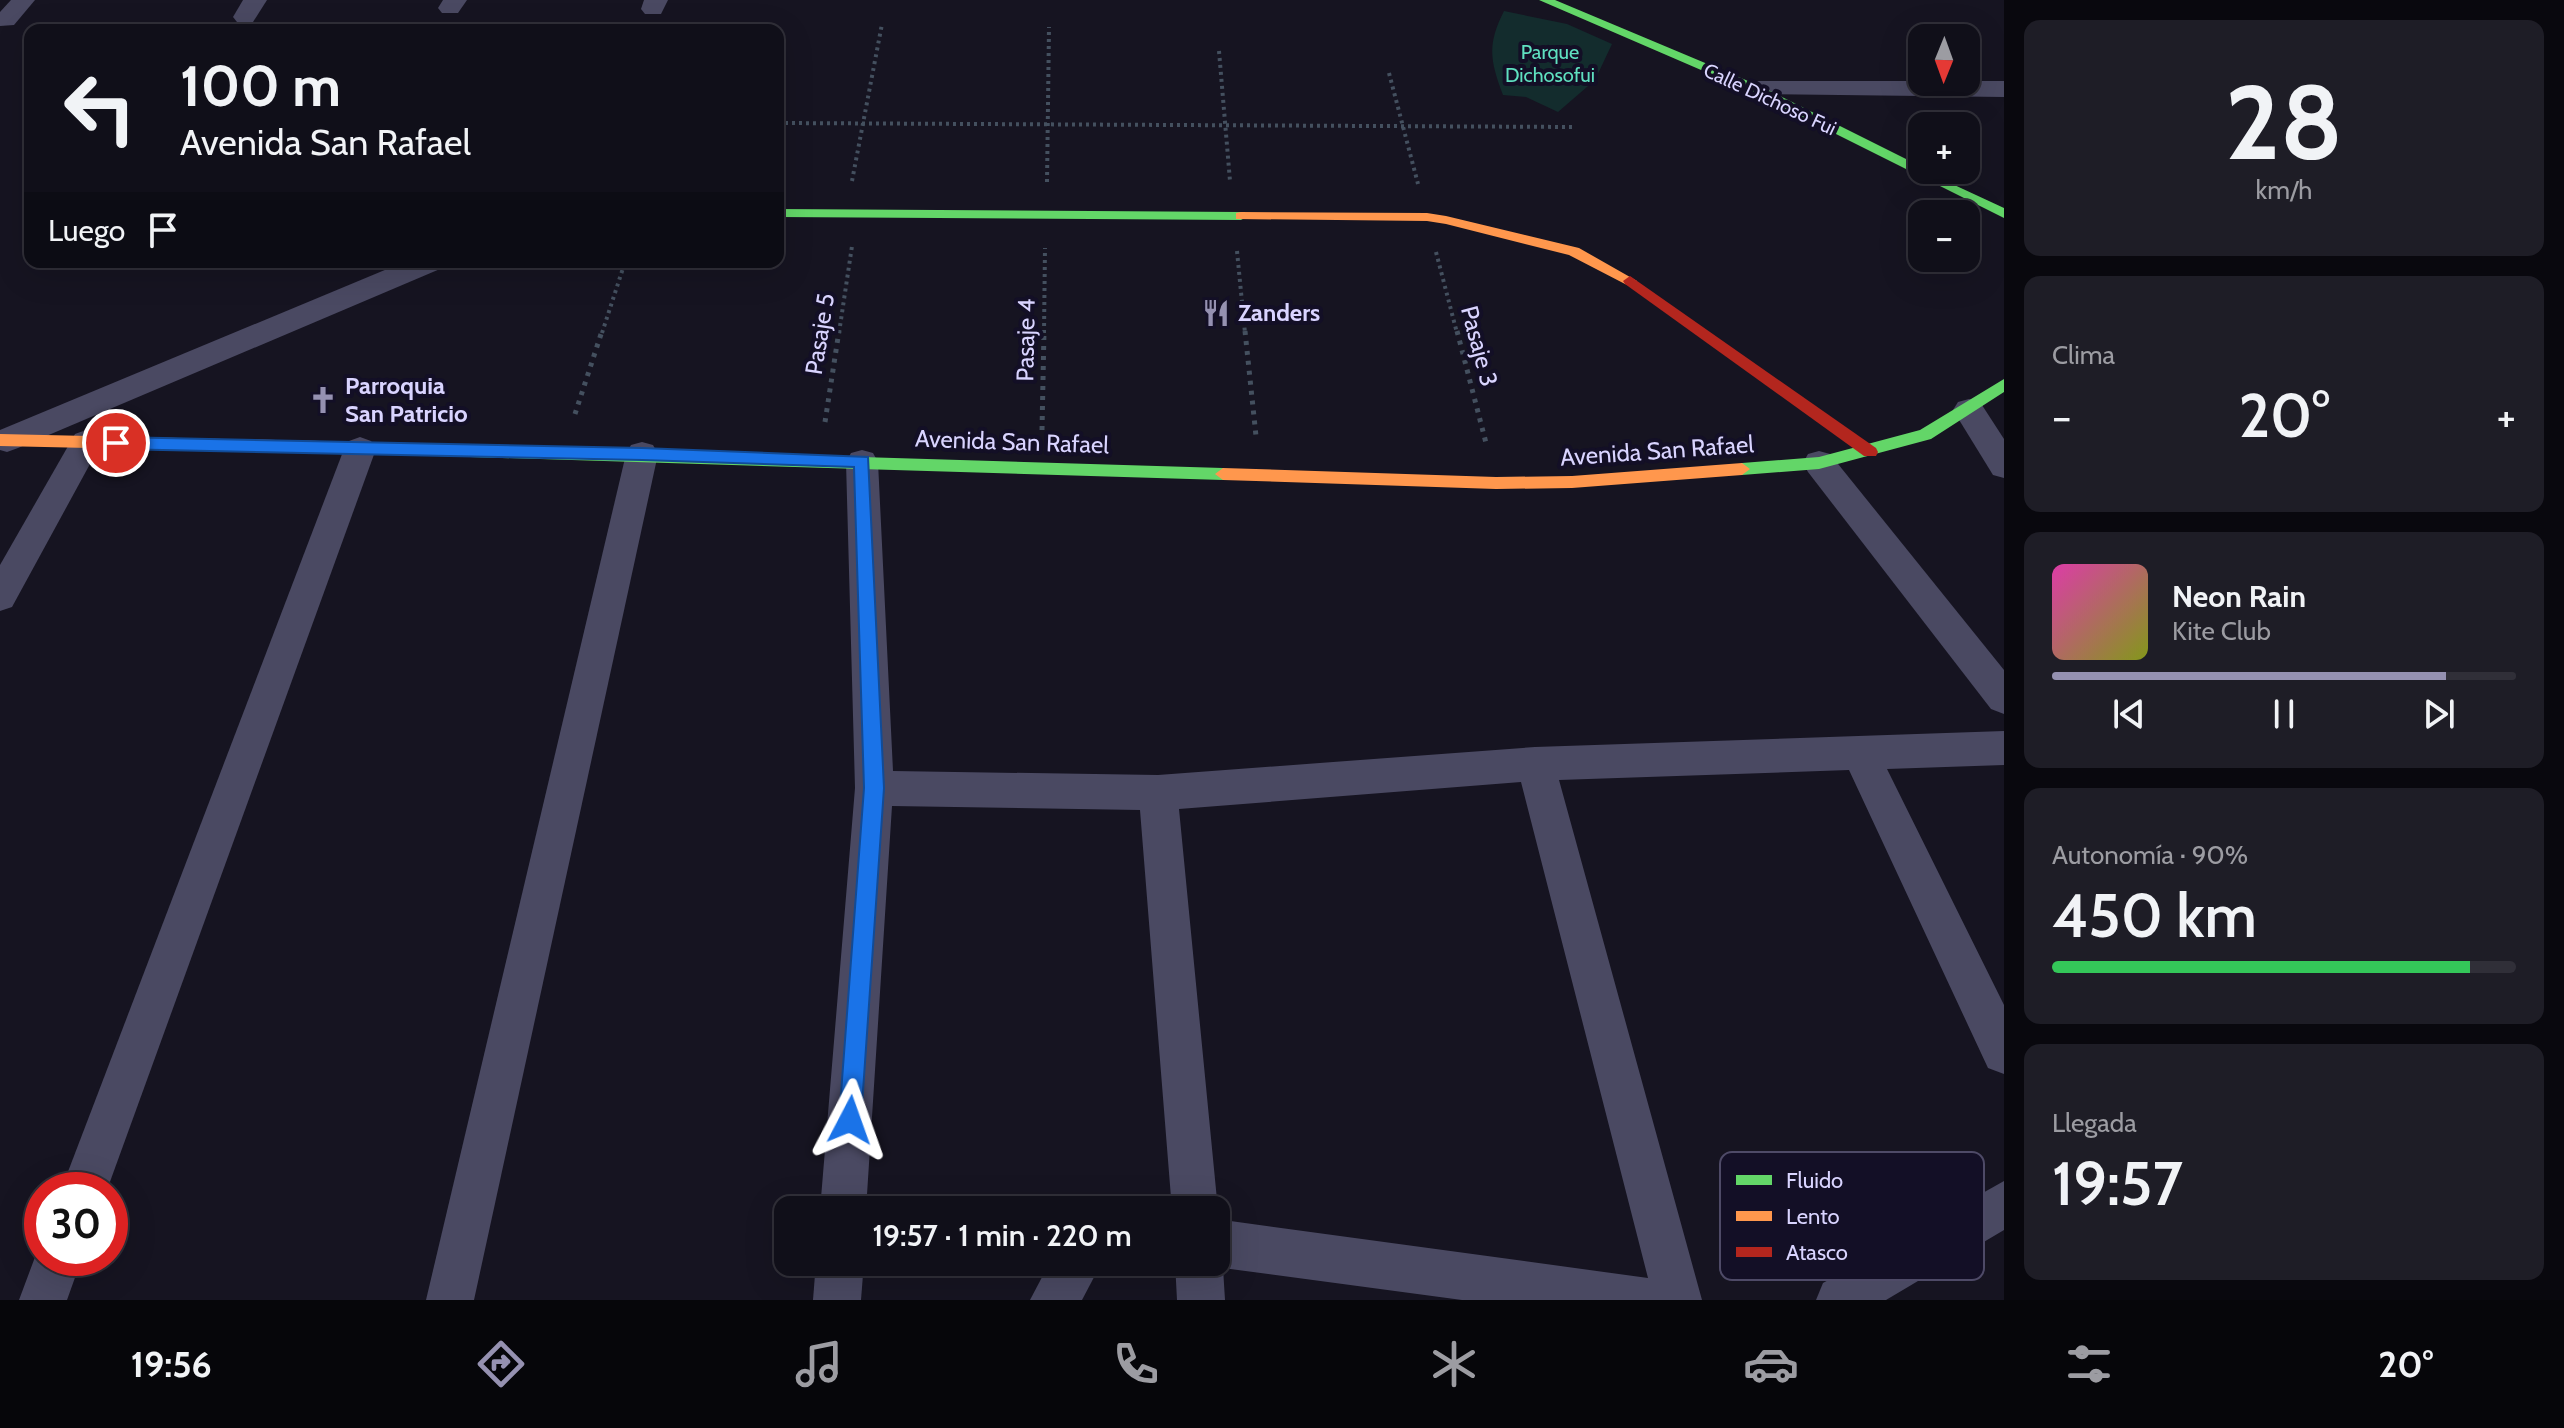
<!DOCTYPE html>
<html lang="es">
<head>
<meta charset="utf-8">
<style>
	:root { --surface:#100f19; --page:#1e1d26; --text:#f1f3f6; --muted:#9c9ca2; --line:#302f38; --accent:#9591b1 }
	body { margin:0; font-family:Cabin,sans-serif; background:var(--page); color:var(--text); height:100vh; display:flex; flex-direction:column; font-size:30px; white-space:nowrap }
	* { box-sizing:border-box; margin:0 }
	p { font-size:26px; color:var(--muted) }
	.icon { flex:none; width:44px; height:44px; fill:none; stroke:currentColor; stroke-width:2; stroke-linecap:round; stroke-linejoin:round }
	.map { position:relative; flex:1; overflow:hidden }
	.details { display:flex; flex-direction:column; gap:20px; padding:20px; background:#09080e; width:560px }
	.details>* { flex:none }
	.hud { position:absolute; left:24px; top:24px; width:760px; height:244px; border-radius:16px; box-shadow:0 8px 32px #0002,0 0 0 2px var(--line); background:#100f19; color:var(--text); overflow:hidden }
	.needle { width:52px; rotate:181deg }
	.controls { position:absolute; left:1908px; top:24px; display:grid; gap:16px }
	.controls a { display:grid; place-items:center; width:72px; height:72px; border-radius:16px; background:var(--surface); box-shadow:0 8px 32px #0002,0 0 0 2px var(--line); font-size:40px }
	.speed { position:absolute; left:24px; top:1172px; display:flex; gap:16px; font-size:40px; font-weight:700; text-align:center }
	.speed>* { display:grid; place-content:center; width:104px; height:104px; border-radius:50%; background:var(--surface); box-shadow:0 8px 32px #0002,0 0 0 2px var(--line); line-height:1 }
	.speed .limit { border:12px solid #d22; background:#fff; color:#111 }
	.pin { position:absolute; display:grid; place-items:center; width:68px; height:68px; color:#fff; margin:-34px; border:4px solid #fff; border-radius:50%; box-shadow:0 2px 8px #0007 }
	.me { position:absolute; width:88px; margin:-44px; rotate:4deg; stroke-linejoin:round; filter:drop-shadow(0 0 6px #0008) }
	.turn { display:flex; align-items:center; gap:28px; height:168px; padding:0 24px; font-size:36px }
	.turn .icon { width:104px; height:104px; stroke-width:2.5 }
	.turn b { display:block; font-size:56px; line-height:68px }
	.then { display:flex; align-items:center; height:76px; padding:0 24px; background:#0003; gap:16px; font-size:30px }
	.big { font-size:60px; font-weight:600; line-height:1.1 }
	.details .widget { flex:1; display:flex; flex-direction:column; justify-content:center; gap:12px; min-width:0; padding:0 28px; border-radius:16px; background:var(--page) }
	.details .dial { align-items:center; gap:0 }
	.dial b { font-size:104px; line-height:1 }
	.song { display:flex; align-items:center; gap:24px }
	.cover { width:96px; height:96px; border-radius:12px; background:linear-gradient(135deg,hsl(320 70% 55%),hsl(70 70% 35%)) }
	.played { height:8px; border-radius:4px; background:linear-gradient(90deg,var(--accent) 85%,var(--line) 85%) }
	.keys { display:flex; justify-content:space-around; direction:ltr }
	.heat { display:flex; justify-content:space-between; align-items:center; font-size:44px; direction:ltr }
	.charge { height:12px; border-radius:6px; background:linear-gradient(90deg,#34c759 90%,var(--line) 0) }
	.trip { position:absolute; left:774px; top:1196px; width:456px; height:80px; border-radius:16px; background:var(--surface); box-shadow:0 8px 32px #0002,0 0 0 2px var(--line); font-weight:600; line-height:80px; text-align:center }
	.dock { display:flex; height:128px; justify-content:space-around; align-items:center; background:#06060a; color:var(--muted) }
	.dock .icon { width:56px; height:56px }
	.dock .on { color:var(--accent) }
	.dock b { font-size:36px; color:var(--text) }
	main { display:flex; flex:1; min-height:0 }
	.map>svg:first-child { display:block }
</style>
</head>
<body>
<main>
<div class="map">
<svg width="2004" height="1300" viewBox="0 0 2004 1300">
	<rect width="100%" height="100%" fill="#161421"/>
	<path fill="#132c2d" d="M1504,11L1567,24L1612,44L1595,80L1558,112L1526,97L1503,95C1490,60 1487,45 1504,11Z"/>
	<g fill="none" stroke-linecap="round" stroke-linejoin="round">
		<g stroke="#44505f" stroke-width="4" stroke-dasharray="3 4" stroke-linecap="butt">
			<path d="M546,30L547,26"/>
			<path d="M1219,51L1230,181"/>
			<path d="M1389,73L1418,184"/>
			<path d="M778,123L1574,127"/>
			<path d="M852,181L882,24"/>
			<path d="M1047,182L1049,27"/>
			<path d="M1237,251L1245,333"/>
			<path d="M1436,252L1457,333"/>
			<path d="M602,333L625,262"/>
			<path d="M839,333L852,246"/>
			<path d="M1044,333L1045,248"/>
		</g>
		<g stroke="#44505f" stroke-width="5" stroke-dasharray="4 6" stroke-linecap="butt">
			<path d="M1245,331L1256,436"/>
			<path d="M1457,331L1486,443"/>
			<path d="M575,414L602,331"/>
			<path d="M825,422L839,331"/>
			<path d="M1042,430L1044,331"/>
		</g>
		<g fill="#4a4962" fill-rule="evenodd">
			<path d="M11,0H35L14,25L0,26V12Z"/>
			<path d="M243,0H267L253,22H237L233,17Z"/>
			<path d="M443,0H467L458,13H442L438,8Z"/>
			<path d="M644,0H668L661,14H645L641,9Z"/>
			<path d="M1756,81H2004V97L1747,94L1743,89L1747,84Z"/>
			<path d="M404,262H444L440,269L18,448L7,452L0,450V430Z"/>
			<path d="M1969,399L1980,402L2004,439V478L1993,475L1953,410L1958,402Z"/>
			<path d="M86,430L97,434L102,442L12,607L0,611V565L75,434Z"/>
			<path d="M360,437L371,441L376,449L107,1190H61L344,449L349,441Z"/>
			<path d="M642,442L653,445L658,454L474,1300H426L626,454L631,445Z"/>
			<path d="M862,450L873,453L878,462L893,771L1158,775L1535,747L2004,731V765L1887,769L2004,1005V1074L1988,1068L1849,770L1559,780L1702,1300H1462L1223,1268L1225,1300H1177L1175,1262H1216V1219L1648,1278L1521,782L1179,809L1218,1210L1216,1216V1210H1172L1140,810L892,806L866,1210H820L855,788L846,462L851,453Z"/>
			<path d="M1819,451L1830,454L2004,670V714L1991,709L1808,472L1803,463L1808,454Z"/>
			<path d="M2004,1181V1230L1886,1300H1816L1823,1283Z"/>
			<path d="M41,1241L42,1258H82L67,1300H19Z"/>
			<path d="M816,1262H864L861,1300H813Z"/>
			<path d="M1050,1262H1102L1082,1300H1030Z"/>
		</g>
		<g fill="#63d668" fill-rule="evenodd">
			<path d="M1539,0H1555L1760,86L1922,167V170L2004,208V218L1752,92Z"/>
			<path d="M778,209L1241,212L1248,216L1241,220L778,217Z"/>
			<path d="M2004,379V392L1931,439L1819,469L1742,475L1734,469L1742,463L1819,457L1920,430Z"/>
			<path d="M407,443L1223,468L1231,474L1223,480L407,455L399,449Z"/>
		</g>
		<g fill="#ff974d" fill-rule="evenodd">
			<path d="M1241,212L1427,213L1446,216L1579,248L1637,281L1630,286L1625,284L1569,255L1446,224L1427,221L1236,219V213Z"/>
			<path d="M0,434L407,443L415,449L407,455L0,446Z"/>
			<path d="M1742,463L1750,469L1742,475L1572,488L1496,489L1223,480L1215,474L1223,468L1496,477L1572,476Z"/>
		</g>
		<path fill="#b3261e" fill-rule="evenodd" d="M1630,276L1876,448L1878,452L1876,456H1864L1625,284L1623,281Z"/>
	</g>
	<path fill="#1a73e8" stroke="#114b97" stroke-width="2" d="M116,437L642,448L868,457L884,788L861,1120L858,1128L850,1131L842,1128L839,1120L864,788L854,467L642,460L116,449L108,443Z"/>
	<defs>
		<g id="restaurant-bare" transform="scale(2.16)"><path d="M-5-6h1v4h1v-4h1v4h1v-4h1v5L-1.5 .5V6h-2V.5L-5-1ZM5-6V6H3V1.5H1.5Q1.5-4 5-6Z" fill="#9591b1" stroke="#130f26" stroke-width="2.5" paint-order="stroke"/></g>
		<g id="church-bare" transform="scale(2.16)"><path d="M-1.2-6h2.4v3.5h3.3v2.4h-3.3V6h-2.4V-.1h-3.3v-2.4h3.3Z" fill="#9591b1" stroke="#130f26" stroke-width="2.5" paint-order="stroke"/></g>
	</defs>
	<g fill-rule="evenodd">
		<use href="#restaurant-bare" x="1216" y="313"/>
		<use href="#church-bare" x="323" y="400"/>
	</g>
	<g text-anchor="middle" stroke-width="8" stroke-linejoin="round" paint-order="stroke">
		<g font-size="20" fill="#5fe0c0" stroke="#130f26">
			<text x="1550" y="59">Parque<tspan x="1550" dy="23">Dichosofui</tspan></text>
		</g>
		<g font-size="20" fill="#d9d4ff" stroke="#130f26">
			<text transform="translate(1770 99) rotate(25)" y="7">Calle Dichoso Fui</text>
		</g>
		<g font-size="24" font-weight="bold" fill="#d9d4ff" stroke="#130f26" text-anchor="start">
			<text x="1238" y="321">Zanders</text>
			<text x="345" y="394">Parroquia<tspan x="345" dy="28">San Patricio</tspan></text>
		</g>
		<g font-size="24" fill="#d9d4ff" stroke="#130f26">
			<text transform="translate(820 334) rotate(-81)" y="8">Pasaje 5</text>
			<text transform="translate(1026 340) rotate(-89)" y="8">Pasaje 4</text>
			<text transform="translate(1479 346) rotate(75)" y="8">Pasaje 3</text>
			<text transform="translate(1012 442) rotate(2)" y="8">Avenida San Rafael</text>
			<text transform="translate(1657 451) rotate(-4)" y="8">Avenida San Rafael</text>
		</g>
	</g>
	<rect x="1720" y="1152" width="264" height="128" rx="12" fill="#130f26" stroke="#4e4a67" stroke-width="2"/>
	<rect x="1736" y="1175" width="36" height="10" fill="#63d668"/>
	<rect x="1736" y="1211" width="36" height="10" fill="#ff974d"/>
	<rect x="1736" y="1247" width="36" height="10" fill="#b3261e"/>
	<g font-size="22" fill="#d9d4ff">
		<text x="1786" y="1188">Fluido</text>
		<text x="1786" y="1224">Lento</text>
		<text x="1786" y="1260">Atasco</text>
	</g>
</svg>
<div class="controls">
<a><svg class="needle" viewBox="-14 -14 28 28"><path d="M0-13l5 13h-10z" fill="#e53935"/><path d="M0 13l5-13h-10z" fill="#9c9ca2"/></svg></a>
<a>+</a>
<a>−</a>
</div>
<div class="speed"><div class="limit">30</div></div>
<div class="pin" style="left:116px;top:443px;background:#d93025"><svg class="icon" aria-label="arrive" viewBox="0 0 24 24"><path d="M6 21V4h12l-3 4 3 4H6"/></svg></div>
<svg class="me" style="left:850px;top:1120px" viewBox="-20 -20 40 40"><path d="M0-17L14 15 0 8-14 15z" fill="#1a73e8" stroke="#fff" stroke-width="4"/></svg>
<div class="trip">19:57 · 1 min · 220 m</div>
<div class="hud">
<div class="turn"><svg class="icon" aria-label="left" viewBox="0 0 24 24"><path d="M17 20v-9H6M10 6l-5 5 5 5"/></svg><div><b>100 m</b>Avenida San Rafael</div></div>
<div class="then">Luego<svg class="icon" aria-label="arrive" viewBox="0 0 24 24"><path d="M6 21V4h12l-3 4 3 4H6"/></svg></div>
</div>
</div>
<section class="details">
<div class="widget dial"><b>28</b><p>km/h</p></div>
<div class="widget"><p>Clima</p>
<div class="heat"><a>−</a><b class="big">20°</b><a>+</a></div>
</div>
<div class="widget">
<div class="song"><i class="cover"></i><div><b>Neon Rain</b><p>Kite Club</p></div></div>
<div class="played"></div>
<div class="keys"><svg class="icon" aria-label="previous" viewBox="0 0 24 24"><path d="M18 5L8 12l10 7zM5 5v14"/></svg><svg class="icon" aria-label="pause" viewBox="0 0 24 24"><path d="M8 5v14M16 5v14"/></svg><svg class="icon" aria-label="next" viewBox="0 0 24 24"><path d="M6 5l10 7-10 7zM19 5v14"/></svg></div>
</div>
<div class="widget"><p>Autonomía · 90%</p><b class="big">450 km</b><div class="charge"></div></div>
<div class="widget"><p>Llegada</p><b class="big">19:57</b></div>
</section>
</main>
<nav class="dock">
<b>19:56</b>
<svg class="icon on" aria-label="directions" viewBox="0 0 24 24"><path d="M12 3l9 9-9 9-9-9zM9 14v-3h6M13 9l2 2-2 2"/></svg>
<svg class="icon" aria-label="music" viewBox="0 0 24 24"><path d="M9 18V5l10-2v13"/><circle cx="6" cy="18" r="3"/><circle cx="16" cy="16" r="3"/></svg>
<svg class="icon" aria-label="phone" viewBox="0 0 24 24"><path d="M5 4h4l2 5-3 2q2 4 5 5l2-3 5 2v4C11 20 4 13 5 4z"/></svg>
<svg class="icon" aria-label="climate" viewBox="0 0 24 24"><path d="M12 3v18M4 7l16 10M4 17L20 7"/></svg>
<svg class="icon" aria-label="car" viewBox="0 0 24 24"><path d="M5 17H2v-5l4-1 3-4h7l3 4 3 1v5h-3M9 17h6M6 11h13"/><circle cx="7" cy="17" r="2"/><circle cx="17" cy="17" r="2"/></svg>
<svg class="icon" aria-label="filters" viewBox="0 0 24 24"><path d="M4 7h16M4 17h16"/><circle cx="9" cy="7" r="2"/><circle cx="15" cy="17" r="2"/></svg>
<b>20°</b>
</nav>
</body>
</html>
